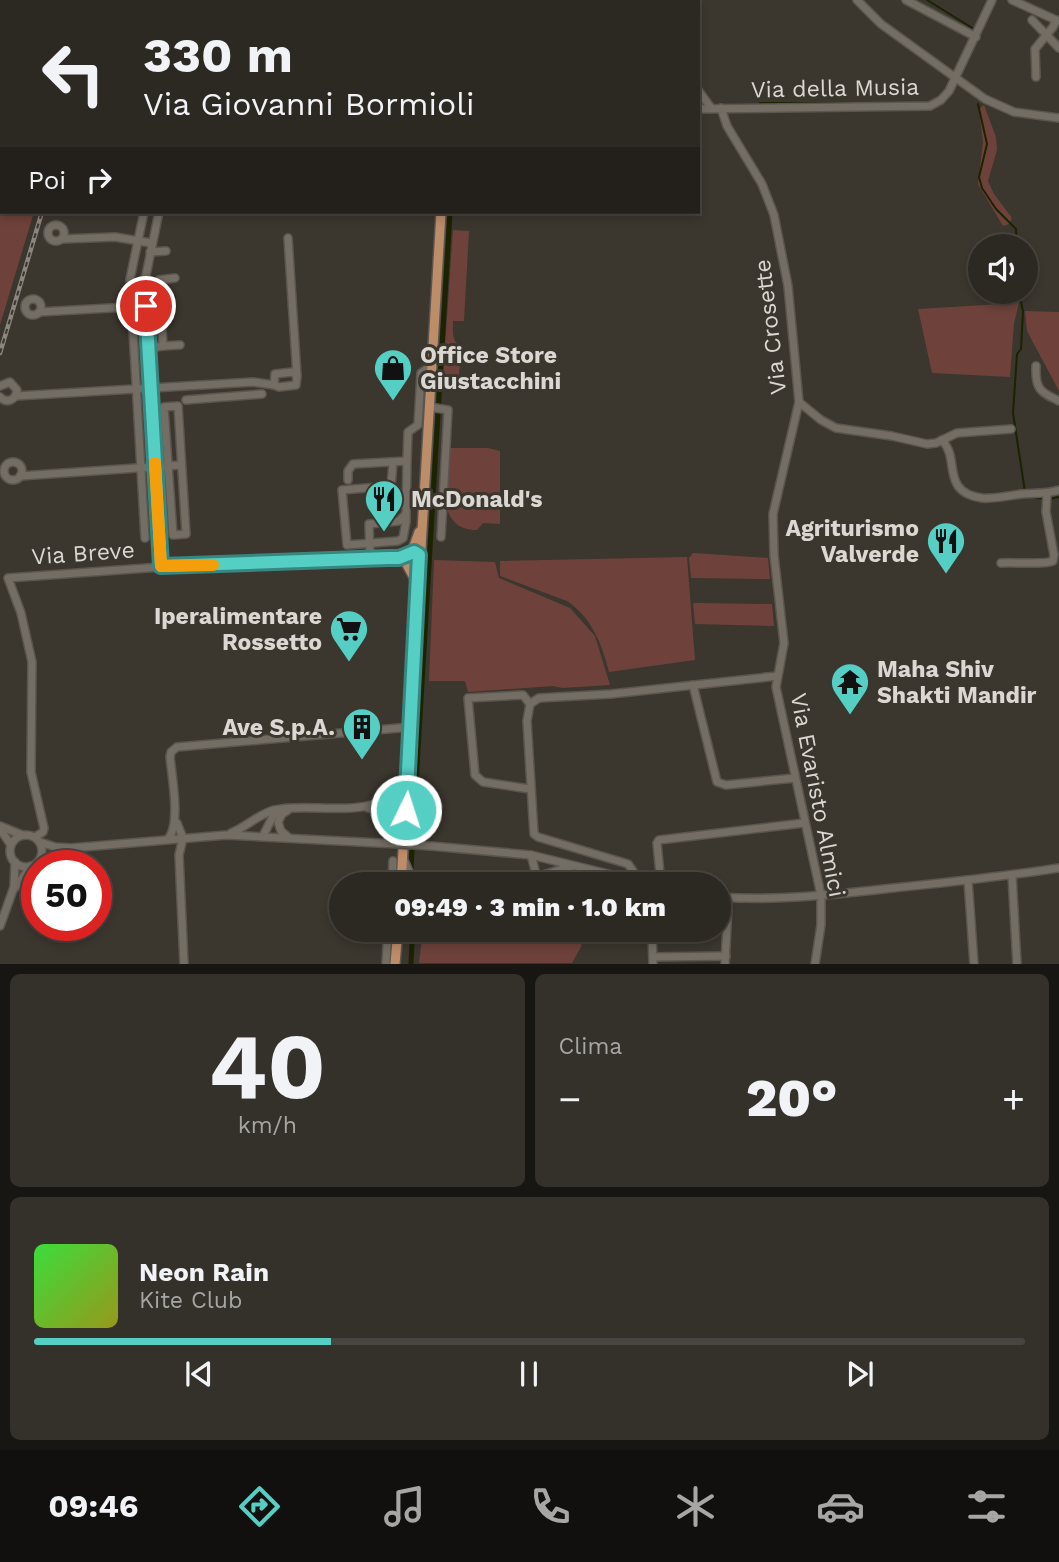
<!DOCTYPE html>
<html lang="it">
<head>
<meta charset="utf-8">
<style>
	:root { --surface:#2c2822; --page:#34302a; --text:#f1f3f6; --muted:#a6a6a5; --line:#484440; --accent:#55cec4 }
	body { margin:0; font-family:"Work Sans",sans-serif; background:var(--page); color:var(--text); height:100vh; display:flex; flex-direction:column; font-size:26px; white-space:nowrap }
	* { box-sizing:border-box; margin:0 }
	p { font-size:23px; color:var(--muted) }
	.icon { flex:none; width:38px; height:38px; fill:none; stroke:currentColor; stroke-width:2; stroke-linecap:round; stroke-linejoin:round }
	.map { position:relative; height:964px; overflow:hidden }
	.sheet { display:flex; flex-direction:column; gap:10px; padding:10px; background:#181613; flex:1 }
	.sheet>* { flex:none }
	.top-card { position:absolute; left:0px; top:0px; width:700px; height:214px; box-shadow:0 4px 10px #0003,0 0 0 2px var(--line); background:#2c2822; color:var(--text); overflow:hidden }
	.controls { position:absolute; left:968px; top:234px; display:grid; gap:14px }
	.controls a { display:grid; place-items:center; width:70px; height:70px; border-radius:50%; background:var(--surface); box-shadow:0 4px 10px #0003,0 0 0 2px var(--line); font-size:35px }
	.speed { position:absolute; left:21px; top:850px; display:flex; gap:14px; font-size:35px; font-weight:700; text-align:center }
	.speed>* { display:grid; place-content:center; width:91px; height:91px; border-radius:50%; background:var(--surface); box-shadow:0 4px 10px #0003,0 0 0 2px var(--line); line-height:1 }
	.speed .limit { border:10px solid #d22; background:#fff; color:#111 }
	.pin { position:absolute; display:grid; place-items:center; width:60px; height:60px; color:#fff; margin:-30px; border:4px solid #fff; border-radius:50%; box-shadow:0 2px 7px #0007 }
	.me { position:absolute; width:77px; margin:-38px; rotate:4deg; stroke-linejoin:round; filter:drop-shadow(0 0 5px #0008) }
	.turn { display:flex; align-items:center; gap:24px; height:147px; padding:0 28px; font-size:32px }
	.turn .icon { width:91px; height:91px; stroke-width:2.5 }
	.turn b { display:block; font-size:49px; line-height:60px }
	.then { display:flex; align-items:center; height:66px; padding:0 28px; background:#0003; gap:14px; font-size:26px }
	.big { font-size:52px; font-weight:800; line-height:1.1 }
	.sheet .widget { flex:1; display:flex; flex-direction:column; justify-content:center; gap:10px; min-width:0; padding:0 24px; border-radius:10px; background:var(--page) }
	.sheet .dial { align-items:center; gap:0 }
	.dial b { font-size:91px; line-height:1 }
	.song { display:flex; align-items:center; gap:21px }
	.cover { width:84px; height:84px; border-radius:10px; background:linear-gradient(135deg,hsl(120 70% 55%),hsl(60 70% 35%)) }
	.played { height:7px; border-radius:4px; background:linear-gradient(90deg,var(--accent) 30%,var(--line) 30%) }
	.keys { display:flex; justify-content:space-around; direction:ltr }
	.heat { display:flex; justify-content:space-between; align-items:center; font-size:38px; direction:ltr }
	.sheet .tiles { flex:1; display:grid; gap:10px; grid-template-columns:1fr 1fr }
	.widget:last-child { grid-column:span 2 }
	.trip { position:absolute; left:329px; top:872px; width:402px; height:70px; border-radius:35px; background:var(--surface); box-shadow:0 4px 10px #0003,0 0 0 2px var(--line); font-weight:800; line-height:70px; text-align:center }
	.menu { display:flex; height:112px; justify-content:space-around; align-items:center; background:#12100e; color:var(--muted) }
	.menu .icon { width:49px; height:49px }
	.menu .current { color:var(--accent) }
	.menu b { font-size:32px; color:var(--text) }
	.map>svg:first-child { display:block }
</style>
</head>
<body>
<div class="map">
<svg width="1059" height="964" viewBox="0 0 1059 964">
	<rect width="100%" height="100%" fill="#3b362e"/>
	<g fill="#6e423a">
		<path d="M0,0H97L2,2V212H34L0,325Z"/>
		<path d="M984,105L996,137L997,150L988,181L994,194L1012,218L1009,224L1003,226L978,184L983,142L979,109Z"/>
		<path d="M453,230L469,231L464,321H453C453,332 451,340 461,347L459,376L443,375Z"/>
		<path d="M1019,303L1014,323L1010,377L932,373L918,309Z"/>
		<path d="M1025,311L1059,312V391L1027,331Z"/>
		<path d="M449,448H488L500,451V524L483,523L477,530C433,530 447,478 449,448Z"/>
		<path d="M693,553L768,558L770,579L691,578L689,558Z"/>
		<path d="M687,557L695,660L609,672C602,644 592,618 567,601L500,576V561Z"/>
		<path d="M434,560L495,562L499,578L570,608L595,636L610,685L562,688L553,686L468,692L465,681H429Z"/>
		<path d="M693,603L772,604L774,626L695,624Z"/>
		<path d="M423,929H560L582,945L572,963H419Z"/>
	</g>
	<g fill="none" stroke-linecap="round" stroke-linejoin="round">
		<g stroke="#1b2301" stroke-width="2">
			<path d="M927,0L974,29"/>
			<path d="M760,103H888"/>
			<path d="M978,104L987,144L979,177L982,188L996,209L1016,229L1017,247"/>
			<path d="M1019,292L1023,311L1021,349L1017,354L1013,413L1025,492"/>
			<path d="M1033,497L1044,499"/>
			<path d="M1050,499L1059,497"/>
		</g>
		<g stroke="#1b2301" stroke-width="5">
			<path d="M462,2V0"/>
			<path d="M411,868L450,212"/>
			<path d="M407,937L412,943L411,964"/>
		</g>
		<g stroke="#5a554f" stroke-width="10">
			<g id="minor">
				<path d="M857,0L881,24L985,99L1014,112L1059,118"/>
				<path d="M906,0L976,37"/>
				<path d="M1012,0L1058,21"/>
				<path d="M10,2V0"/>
				<path d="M205,2L206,0"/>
				<path d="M312,2V0"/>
				<path d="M1032,20L1059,48"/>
				<path d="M1036,77L1035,49L1053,27L1056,20"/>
				<path d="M698,90L711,108"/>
				<path d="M721,108L727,126L762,184L774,215L788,286L799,402L773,514L774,555L784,643L776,687L821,895V925L815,964"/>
				<path d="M698,109L930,106L941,100L949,91L992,0"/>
				<path d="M0,133L2,132"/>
				<path d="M144,212L130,279L145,538"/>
				<path d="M159,212L144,285L161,567"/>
				<circle cx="56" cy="233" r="8"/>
				<path d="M288,238L297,376"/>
				<path d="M62,239L115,237L151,243"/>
				<path d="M150,252L166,251"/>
				<circle cx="33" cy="307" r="8"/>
				<path d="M39,312L146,306"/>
				<path d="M163,346L180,345"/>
				<path d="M149,348L163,346L159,280L175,278"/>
				<path d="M1036,366C1035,389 1040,392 1059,401"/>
				<path d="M293,372L297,376L296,385L279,387L274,385L275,374Z"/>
				<path d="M0,386L10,382L17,390C16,400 7,404 0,397"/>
				<path d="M16,396L253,382L274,385"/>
				<path d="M186,400L262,394"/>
				<path d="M799,402L821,420L836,428L892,436L927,444L936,443L957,433L1011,429"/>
				<path d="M178,406L186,534L173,535L164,407Z"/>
				<path d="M430,407L448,410L441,537"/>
				<path d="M942,440C956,456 948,470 958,486C963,493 973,497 982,498C994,499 1008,496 1021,494C1034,493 1046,494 1059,490"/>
				<circle cx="13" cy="471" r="9"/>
				<path d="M393,463L391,486L342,490L347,545L398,541L403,538L406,522L407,461"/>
				<path d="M20,476L181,465"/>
				<path d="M348,480V471L353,464L407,461L408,432L418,425L421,373L432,365"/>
				<path d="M370,558L369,524L399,521L405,515"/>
				<path d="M1001,563C1013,562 1045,565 1053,561L1054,555L1046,512L1047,493"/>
				<path d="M693,685L717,782L726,785L795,778"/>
				<path d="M530,704L523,695L468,698L475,775L483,782L530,789"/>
				<path d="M368,808C388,811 397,822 402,841"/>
				<path d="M177,823L183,838L179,855L184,964"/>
				<path d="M0,826L22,835"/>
				<path d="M0,829L11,845"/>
				<path d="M231,833C246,827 259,814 274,810C316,800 386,827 406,774"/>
				<circle cx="26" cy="851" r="16"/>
				<path d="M263,836L273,816L279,811"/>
				<path d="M35,837L43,832L44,828L31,772L32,662L21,613L8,578L161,567L394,558L408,554"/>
				<path d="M288,837L281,831L278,822L282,814L288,810"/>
				<path d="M168,839C181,824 172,777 170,757L171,752L177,747L411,727"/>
				<path d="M40,842L55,847L71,848L226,835L379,843"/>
				<path d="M431,846L531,855L649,884"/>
				<path d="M404,860L410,874L420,881"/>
				<path d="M38,862L66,849"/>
				<path d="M1012,875L1017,964"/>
				<path d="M531,879L535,870L531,855"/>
				<path d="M632,880L633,871L628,864L538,837L534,834L527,721L530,704L539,698L611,694L777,676"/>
				<path d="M968,880L974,964"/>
				<path d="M392,884L393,861"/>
				<path d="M412,884L420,881L469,884L515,883L573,866"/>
				<path d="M661,884L657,843L659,840L804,823"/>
				<path d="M15,888L31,866"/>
				<path d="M719,897C774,901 829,895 884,889C943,883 1001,877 1059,868"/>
				<path d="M0,926L14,887L15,862"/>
				<path d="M652,929L653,964"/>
				<path d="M653,957L726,956"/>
				<path d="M386,964L388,929"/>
				<path d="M725,964L728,906"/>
			</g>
		</g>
		<g stroke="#5a554f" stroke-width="12">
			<g id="major">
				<path d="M454,2V0"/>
				<path d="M417,583L405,561L408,554L412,552L419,532"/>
				<path d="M401,884L441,212"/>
				<path d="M395,964L398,929"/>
			</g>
		</g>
		<use href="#minor" stroke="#736d64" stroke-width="7"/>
		<use href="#major" stroke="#bd8c69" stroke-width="9"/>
		<g stroke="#8b8780" stroke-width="4.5">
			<g id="rail">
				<path d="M105,2V0"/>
				<path d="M0,353L42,212"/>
			</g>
		</g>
		<use href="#rail" stroke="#3b362e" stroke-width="2" stroke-dasharray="5" stroke-linecap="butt"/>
		<g stroke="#5a554f" stroke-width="10" stroke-linecap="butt">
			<path id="minor-bridge" d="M379,843L431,846"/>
		</g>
		<use href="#minor-bridge" stroke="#736d64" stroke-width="7"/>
	</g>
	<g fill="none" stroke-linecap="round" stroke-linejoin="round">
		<g stroke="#37867f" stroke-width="18">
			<path id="route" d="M146,306L161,566L388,558H399L414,552L419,555L406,810"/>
		</g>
		<use href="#route" stroke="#55cec4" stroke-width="12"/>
		<path stroke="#f59e0b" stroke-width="12" d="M155,463L161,566L213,565"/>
	</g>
	<defs>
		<g id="shop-pin" transform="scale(2.0125)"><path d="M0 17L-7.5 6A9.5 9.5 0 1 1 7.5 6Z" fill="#55cec4" stroke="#3b362e"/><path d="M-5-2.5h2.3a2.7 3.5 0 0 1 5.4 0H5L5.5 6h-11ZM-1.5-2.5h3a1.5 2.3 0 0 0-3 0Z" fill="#111"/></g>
		<g id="restaurant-pin" transform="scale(2.0125)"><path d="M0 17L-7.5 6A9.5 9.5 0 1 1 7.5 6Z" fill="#55cec4" stroke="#3b362e"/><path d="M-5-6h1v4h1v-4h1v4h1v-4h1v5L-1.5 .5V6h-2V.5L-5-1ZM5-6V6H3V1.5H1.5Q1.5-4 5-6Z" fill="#111"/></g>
		<g id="supermarket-pin" transform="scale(2.0125)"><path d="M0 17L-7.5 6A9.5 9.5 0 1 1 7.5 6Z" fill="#55cec4" stroke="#3b362e"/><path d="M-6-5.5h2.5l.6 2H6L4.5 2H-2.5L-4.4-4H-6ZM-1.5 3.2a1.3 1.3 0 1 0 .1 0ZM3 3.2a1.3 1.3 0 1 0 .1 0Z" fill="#111"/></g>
		<g id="temple-pin" transform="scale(2.0125)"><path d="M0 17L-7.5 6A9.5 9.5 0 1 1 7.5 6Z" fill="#55cec4" stroke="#3b362e"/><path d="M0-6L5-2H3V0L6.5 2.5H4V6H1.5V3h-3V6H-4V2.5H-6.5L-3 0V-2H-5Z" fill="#111"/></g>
		<g id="building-pin" transform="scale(2.0125)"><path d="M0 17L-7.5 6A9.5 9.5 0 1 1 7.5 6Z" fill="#55cec4" stroke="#3b362e"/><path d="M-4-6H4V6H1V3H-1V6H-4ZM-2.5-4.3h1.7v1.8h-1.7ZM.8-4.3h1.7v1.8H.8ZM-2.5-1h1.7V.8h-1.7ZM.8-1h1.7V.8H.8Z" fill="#111"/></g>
	</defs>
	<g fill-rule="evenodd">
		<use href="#shop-pin" x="393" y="368"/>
		<use href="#restaurant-pin" x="384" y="499"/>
		<use href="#restaurant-pin" x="946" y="541"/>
		<use href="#supermarket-pin" x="349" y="629"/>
		<use href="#temple-pin" x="850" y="682"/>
		<use href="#building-pin" x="362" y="727"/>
	</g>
	<g text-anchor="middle" stroke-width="6" stroke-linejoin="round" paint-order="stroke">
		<g font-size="23" fill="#dbd8d3" stroke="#3b362e">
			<text transform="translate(835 88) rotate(-1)" y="8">Via della Musia</text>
			<text transform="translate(770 327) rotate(-97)" y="8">Via Crosette</text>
			<text transform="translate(83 553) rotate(-4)" y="8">Via Breve</text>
			<text transform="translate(818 795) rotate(79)" y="8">Via Evaristo Almici</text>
		</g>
		<g font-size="23" font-weight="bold" fill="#dbd8d3" stroke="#3b362e" text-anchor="start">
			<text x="420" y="363">Office Store<tspan x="420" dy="26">Giustacchini</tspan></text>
			<text x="411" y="507">McDonald's</text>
			<text x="919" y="536" text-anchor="end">Agriturismo<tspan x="919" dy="26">Valverde</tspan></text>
			<text x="322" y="624" text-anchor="end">Iperalimentare<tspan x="322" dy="26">Rossetto</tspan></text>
			<text x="877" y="677">Maha Shiv<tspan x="877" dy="26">Shakti Mandir</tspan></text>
			<text x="335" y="735" text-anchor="end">Ave S.p.A.</text>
		</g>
	</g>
</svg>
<div class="controls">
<a><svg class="icon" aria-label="sound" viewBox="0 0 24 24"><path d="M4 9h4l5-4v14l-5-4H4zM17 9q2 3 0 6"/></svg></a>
</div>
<div class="speed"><div class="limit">50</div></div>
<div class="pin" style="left:146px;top:306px;background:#d93025"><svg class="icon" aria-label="arrive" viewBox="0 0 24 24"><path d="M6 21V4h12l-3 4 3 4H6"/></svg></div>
<svg class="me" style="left:406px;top:810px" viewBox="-20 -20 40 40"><circle r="17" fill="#55cec4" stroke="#fff" stroke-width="3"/><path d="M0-11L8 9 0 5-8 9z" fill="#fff"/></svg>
<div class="trip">09:49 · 3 min · 1.0 km</div>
<div class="top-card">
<div class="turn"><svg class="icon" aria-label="left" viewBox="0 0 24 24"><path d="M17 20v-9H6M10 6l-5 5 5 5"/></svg><div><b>330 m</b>Via Giovanni Bormioli</div></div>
<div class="then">Poi<svg class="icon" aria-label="right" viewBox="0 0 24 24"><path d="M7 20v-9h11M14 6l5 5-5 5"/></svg></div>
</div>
</div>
<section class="sheet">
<div class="tiles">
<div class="widget dial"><b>40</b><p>km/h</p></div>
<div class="widget"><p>Clima</p>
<div class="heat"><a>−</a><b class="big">20°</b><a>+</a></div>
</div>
<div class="widget">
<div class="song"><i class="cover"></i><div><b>Neon Rain</b><p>Kite Club</p></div></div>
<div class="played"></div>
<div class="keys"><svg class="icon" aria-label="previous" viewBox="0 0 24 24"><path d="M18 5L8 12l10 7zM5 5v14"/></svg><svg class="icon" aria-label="pause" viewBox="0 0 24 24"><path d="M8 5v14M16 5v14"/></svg><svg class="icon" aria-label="next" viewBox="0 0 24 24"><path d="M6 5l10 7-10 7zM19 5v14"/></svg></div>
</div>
</div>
</section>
<nav class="menu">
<b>09:46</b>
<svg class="icon current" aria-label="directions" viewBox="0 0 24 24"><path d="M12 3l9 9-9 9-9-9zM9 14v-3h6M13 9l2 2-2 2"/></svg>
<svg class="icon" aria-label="music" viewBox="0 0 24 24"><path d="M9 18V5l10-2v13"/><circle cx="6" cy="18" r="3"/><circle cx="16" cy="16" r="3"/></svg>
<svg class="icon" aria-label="phone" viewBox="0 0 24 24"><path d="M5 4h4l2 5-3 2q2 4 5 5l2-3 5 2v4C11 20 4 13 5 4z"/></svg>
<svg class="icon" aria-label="climate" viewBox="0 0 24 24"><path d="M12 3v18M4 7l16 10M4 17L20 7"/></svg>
<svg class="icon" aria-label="car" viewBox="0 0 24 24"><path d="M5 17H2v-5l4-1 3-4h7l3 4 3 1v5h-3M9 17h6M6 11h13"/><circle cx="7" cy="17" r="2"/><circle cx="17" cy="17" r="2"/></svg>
<svg class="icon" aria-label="filters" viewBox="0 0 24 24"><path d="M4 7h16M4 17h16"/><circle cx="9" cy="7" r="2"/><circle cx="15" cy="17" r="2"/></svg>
</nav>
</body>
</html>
